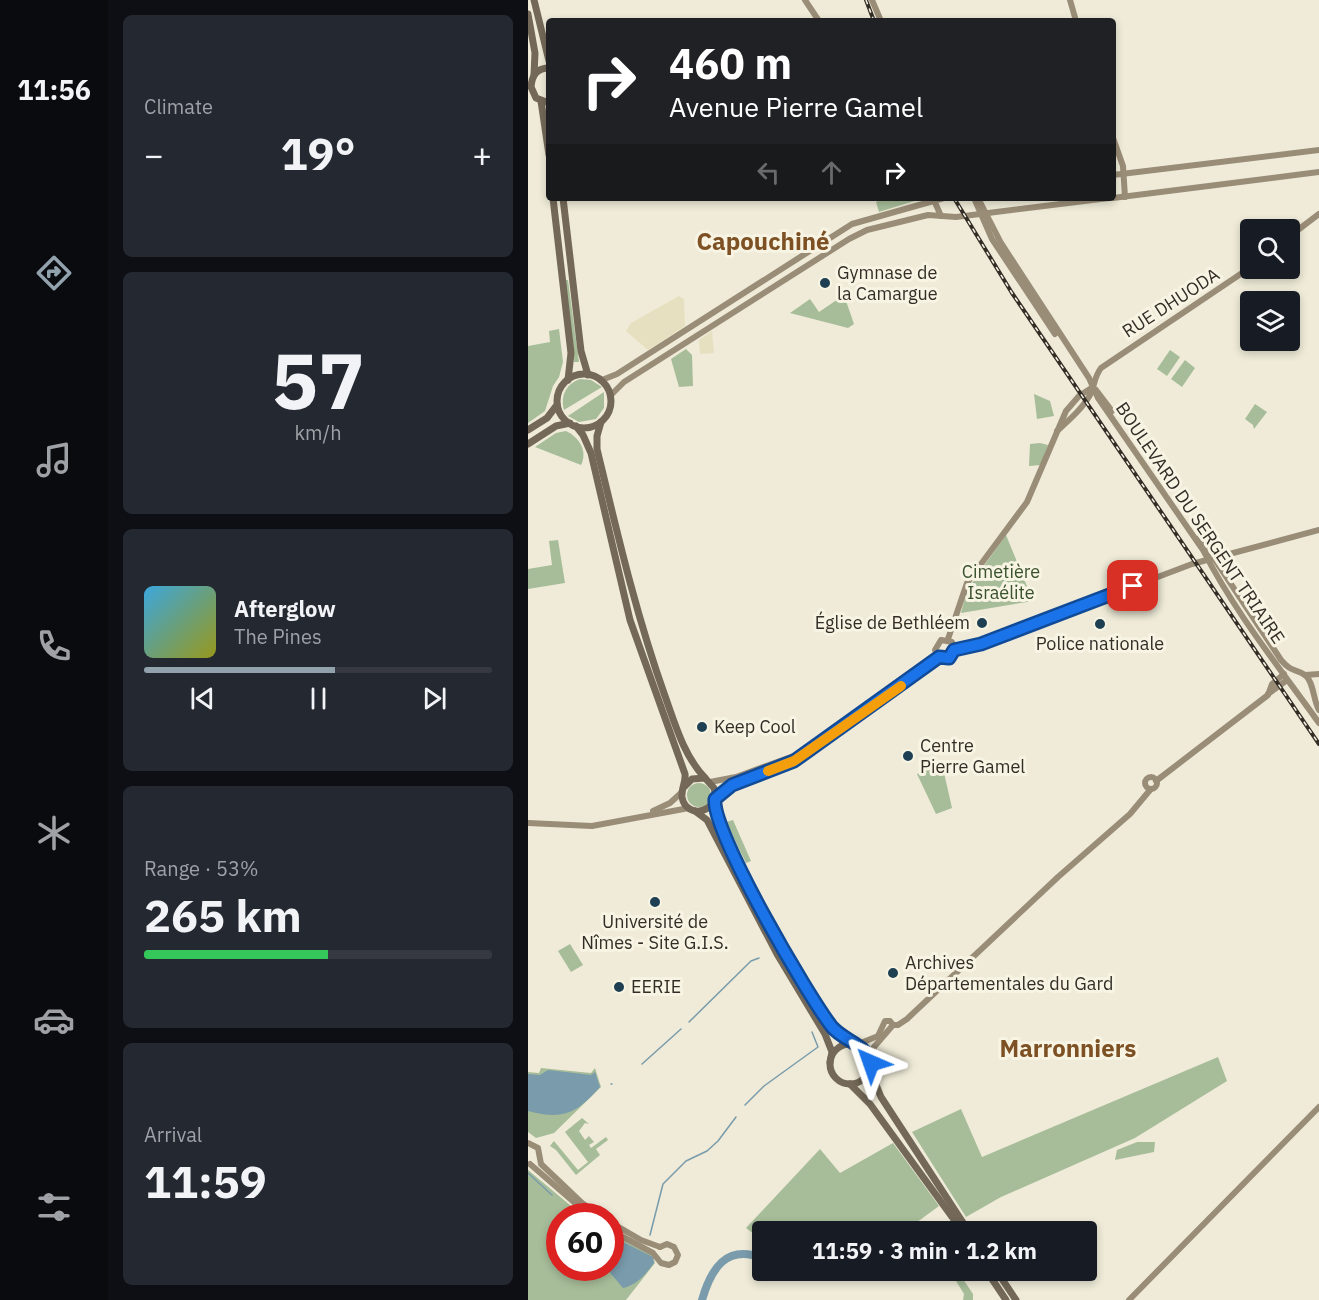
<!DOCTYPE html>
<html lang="en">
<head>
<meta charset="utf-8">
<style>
	:root { --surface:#171b24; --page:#242831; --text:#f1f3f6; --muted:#9ea1a6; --line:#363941; --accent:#92a2ac }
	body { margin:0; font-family:"IBM Plex Sans",sans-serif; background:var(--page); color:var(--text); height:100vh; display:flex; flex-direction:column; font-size:22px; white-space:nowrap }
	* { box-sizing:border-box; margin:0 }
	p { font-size:20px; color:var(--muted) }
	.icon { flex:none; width:33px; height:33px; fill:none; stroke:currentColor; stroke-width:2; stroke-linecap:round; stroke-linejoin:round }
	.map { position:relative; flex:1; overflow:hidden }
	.drawer { display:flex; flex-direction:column; gap:15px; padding:15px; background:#0d0f14; width:420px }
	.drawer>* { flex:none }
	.hud { position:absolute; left:18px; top:18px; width:570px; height:183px; border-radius:6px; box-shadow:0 3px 9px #0003; background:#202124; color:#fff; overflow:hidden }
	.buttons { position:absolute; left:712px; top:219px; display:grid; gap:12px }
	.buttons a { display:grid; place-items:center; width:60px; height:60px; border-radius:6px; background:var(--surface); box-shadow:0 3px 9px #0003; font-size:30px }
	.speed { position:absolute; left:18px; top:1203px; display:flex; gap:12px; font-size:30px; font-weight:700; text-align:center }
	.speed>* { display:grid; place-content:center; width:78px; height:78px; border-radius:50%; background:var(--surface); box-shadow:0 3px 9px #0003; line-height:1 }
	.speed .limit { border:9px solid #d22; background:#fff; color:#111 }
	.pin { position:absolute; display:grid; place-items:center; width:51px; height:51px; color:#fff; margin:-26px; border-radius:12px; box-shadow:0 3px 9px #0006 }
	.me { position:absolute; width:66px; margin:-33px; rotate:317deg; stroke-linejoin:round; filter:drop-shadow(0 0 4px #0008) }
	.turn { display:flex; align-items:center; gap:21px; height:126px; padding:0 24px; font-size:27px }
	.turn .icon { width:78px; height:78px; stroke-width:2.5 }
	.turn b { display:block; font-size:42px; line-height:51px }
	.lanes { display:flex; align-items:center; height:57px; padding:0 24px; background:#0003; justify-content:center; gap:30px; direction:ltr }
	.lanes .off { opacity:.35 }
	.big { font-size:45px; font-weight:800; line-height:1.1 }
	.drawer .widget { flex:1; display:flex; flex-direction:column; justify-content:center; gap:9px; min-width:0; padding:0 21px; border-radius:9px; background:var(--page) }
	.drawer .dial { align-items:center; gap:0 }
	.dial b { font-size:78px; line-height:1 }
	.song { display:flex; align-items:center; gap:18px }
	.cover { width:72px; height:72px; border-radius:9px; background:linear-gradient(135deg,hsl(200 70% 55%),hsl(60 70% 35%)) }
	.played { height:6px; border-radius:3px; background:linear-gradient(90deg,var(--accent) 55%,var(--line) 55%) }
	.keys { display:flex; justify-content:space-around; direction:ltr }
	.heat { display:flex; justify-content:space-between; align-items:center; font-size:33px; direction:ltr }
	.charge { height:9px; border-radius:4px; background:linear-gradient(90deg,#34c759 53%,var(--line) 0) }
	.trip { position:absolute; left:224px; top:1221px; width:345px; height:60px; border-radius:6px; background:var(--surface); box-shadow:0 3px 9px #0003; font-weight:800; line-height:60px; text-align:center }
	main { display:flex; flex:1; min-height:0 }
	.tabs { display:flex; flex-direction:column; width:108px; justify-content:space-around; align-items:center; background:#090b0e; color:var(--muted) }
	.tabs .icon { width:42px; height:42px }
	.tabs .active { color:var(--accent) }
	.tabs b { font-size:27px; color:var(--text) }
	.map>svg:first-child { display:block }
</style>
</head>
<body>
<main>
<nav class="tabs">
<b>11:56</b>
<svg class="icon active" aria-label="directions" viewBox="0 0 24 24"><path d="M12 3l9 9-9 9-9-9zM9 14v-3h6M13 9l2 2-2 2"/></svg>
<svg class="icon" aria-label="music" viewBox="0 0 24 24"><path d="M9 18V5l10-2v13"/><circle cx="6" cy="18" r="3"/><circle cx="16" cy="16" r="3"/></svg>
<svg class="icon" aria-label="phone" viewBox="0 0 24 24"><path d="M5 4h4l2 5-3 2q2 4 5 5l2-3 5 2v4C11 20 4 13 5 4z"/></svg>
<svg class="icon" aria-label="climate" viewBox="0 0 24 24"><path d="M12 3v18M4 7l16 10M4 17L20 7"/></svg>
<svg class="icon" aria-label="car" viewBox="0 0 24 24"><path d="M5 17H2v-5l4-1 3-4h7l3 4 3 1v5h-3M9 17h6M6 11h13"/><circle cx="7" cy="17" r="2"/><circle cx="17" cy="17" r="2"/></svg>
<svg class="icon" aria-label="filters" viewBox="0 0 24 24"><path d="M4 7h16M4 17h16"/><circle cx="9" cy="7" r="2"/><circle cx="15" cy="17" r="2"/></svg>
</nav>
<section class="drawer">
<div class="widget"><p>Climate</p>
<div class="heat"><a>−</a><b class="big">19°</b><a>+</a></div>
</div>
<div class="widget dial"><b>57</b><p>km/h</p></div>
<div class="widget">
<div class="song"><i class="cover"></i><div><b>Afterglow</b><p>The Pines</p></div></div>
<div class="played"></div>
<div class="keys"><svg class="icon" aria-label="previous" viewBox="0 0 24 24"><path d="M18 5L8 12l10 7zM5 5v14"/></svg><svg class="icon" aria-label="pause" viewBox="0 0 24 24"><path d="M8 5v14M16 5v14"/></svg><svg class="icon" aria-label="next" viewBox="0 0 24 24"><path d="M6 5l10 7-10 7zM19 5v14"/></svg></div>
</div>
<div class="widget"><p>Range · 53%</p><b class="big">265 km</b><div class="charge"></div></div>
<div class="widget"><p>Arrival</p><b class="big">11:59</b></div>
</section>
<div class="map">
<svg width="791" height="1300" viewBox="0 0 791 1300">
	<rect width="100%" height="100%" fill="#efebd8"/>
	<g fill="#a7bd99">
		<path d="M355,198H396L351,212L348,202Z"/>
		<path d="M36,280H40L51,362H46Z"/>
		<path d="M316,295L326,324L320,328L262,313L282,299L291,312Z"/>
		<path d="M31,329L35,362L31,377L25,386L17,411L0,423V346L22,342L21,331Z"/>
		<path d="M158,349L164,355L165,386L151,387L143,359Z"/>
		<path d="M642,350L652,357L639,376L629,369Z"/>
		<path d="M657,360L667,368L654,387L643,379Z"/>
		<path d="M52,379L63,380L74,387L36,410C32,396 38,384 52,379Z"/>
		<path d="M76,392V408L68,419L51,422L40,416Z"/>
		<path d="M506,394L522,401L526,416L509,419Z"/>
		<path d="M727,404L739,412L726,429L725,425L717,419Z"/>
		<path d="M38,431C51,437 60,451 53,465L7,447L28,433Z"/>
		<path d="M512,443L520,445L513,465L501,466L502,444Z"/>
		<path d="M478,535L505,601L433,613L439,590Z"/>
		<path d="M30,540L37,583L0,589V569L24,565L21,541Z"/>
		<path d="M414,764L424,808L408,814L389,774Z"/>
		<circle cx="171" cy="795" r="12"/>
		<path d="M205,820L223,861L218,863L198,822Z"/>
		<path d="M42,944L55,965L43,972L30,951Z"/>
		<path d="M690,1057L699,1081L607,1138L473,1197L438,1217L384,1132L433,1109L454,1157Z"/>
		<path d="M13,1068L63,1073L67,1068L73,1087L26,1133L8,1138L0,1132V1072L11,1073Z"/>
		<path d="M54,1118L61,1124L57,1123L51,1131L57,1140L61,1136L66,1142L61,1145L63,1148L78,1137L80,1140L68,1149L72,1155L48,1175L28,1150L22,1146L26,1141L50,1170L60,1162L37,1132Z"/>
		<path d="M609,1142H627L626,1152L587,1160L589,1150Z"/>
		<path d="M365,1143L411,1206L377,1231L234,1232V1240L218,1228L292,1149L312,1173Z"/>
		<path d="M0,1170L55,1216H32V1268H82L83,1234L125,1256L127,1263L98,1300H0Z"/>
		<path d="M431,1273L445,1294V1300H435L436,1294L425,1276Z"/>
	</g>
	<g fill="#e7e0c0">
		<path d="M151,296L156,299L157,326L120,350L98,331L103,323Z"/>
		<path d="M184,331L186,353L172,354L171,340Z"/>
	</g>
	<g fill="#799bab">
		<path d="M20,1070L63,1075L67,1072L72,1087C48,1114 35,1120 0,1111V1074L12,1075Z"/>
		<path d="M83,1236L125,1257L126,1263C118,1274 109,1285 95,1288L78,1268H82Z"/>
	</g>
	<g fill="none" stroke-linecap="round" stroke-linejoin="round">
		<g stroke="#799bab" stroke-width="1.5">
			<path d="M161,1022L223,961L231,958"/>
			<path d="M114,1064L153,1029"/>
			<path d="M83,1084H84"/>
			<path d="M217,1105L236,1086L290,1047L284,1032"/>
			<path d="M0,1173L24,1195"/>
			<path d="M122,1235L135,1184L158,1161L179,1151L190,1141L208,1117"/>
		</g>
		<g stroke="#799bab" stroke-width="8">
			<path d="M401,1232L426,1226"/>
			<path d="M251,1270L262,1277L283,1270"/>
			<path d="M294,1270L315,1274L322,1270"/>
			<path d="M174,1300C183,1269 198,1244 234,1258"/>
		</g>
		<g stroke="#9a8d77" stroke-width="6">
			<path d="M277,0L291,21"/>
			<path d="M344,0L353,21"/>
			<path d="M542,0L548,21"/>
			<path d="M585,138L595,166L597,197"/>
			<path d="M585,175L791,150"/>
			<path d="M405,198L413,216"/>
			<path d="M446,198L464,239L527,334"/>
			<path d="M450,198L473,243L561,378L570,398L675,550C706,611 751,667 791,723"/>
			<path d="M585,198L791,172"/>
			<path d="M762,236L791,214"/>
			<path d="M74,380L89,374L324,224L416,198"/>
			<path d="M568,390L584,411"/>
			<path d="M82,396L96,382L321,239L339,230L400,215L428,217L581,198"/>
			<path d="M529,431C541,420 554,409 562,395C567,385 566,377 573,368L723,267"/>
			<path d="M672,537L753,660C764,673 767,668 777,675C786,682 785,700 791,710"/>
			<path d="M420,639L439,583L499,502L538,411L551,396L565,387"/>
			<path d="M427,650L453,644L664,564L791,530"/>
			<path d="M411,657L407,650L413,640L424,642L427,650"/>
			<path d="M411,657L421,658L427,650"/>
			<path d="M777,675L791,674"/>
			<path d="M740,694L759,680"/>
			<circle cx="623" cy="783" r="6"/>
			<path d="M628,781L740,695L744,684L756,674"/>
			<path d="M182,782L208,777L271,754"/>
			<path d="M187,799L204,785L266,761L411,657"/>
			<path d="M125,811L142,803L154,792"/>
			<path d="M0,823L64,826L161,808"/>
			<path d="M365,1025H370L379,1019L530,877L602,814L622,790"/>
			<path d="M328,1045L350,1036L357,1021H362L365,1025"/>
			<path d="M342,1059L346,1047L365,1025"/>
			<path d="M0,1143L10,1148L13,1164L54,1203L73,1216"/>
			<path d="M2,1164L62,1216"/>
			<path d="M82,1222L113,1240L132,1247"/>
			<path d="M82,1230L125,1253L133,1263L141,1265L147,1262L150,1255L146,1247L139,1244L132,1247"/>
			<path d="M601,1300L791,1107"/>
		</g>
		<g stroke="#746958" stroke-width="7">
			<path d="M6,0L21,61"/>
			<path d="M0,14L7,53L6,75"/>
			<path d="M21,68C9,68 4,75 3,87L8,98L21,103"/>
			<path d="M13,101L21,155"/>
			<path d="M25,198L43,353L40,380"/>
			<path d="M35,198L53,351L60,375"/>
			<circle cx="56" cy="401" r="27"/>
			<path d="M73,422L69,436V449C89,532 108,615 137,696C147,724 156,756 177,778"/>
			<path d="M48,426L55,435L63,453L102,620L157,774C158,782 153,789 154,797C158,821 193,812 186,788L177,778L164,779L155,788"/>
			<path d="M0,430L19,418L29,405"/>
			<path d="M0,444L28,426L42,423"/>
			<path d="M187,802C189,841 277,993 304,1027C310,1034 318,1039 326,1044"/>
			<path d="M167,811L179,820L249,954L297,1034L304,1052L302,1062"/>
			<circle cx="322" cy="1064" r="20"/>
			<path d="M342,1070L353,1097L441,1232"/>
			<path d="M322,1084L342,1104L435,1232"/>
			<path d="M458,1270L478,1300"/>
			<path d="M468,1270L488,1300"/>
		</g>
		<g stroke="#332d26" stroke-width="4">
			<g id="rail">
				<path d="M338,0L346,21"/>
				<path d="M426,198L484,293L791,744"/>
			</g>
		</g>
		<use href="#rail" stroke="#f8f4e4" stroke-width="1.5" stroke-dasharray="4.5" stroke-linecap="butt"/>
	</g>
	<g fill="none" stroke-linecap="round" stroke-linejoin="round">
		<g stroke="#114b97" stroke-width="15">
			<path id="route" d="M343,1063C338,1044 316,1041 304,1027C280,996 183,831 187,799L204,785L266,761L411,657L421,658L426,650L453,644L605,586"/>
		</g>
		<use href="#route" stroke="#1a73e8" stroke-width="10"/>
		<path stroke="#f59e0b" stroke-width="10" d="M240,771L266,761L373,686"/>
	</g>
	<g fill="#1e4052" stroke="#f8f4e4" stroke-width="2">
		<circle cx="297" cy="283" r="6"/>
		<circle cx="454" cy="623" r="6"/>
		<circle cx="572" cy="624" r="6"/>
		<circle cx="174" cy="727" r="6"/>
		<circle cx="380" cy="756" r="6"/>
		<circle cx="127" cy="902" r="6"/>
		<circle cx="365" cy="973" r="6"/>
		<circle cx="91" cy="987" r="6"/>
	</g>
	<g text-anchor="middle" stroke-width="6" stroke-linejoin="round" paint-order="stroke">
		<g font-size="18" fill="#332d26" stroke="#f8f4e4" text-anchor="start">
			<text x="309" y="279">Gymnase de<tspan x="309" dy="21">la Camargue</tspan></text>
			<text x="442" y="629" text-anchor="end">Église de Bethléem</text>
			<text x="572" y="650" text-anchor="middle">Police nationale</text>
			<text x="186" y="733">Keep Cool</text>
			<text x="392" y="752">Centre<tspan x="392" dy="21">Pierre Gamel</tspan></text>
			<text x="127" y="928" text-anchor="middle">Université de<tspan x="127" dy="21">Nîmes - Site G.I.S.</tspan></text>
			<text x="377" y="969">Archives<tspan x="377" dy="21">Départementales du Gard</tspan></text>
			<text x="103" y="993">EERIE</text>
		</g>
		<g font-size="18" fill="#332d26" stroke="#f8f4e4">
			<text transform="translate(643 303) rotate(-33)" y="6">RUE DHUODA</text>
			<text transform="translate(672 523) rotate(56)" y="6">BOULEVARD DU SERGENT TRIAIRE</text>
		</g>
		<g font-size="18" fill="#38502b" stroke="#f8f4e4">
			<text x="473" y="578">Cimetière<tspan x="473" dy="21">Israélite</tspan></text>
		</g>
		<g font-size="24" font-weight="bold" fill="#7d5124" stroke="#f8f4e4">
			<text x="235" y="250">Capouchiné</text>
			<text x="540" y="1057">Marronniers</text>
		</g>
	</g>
</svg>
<div class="buttons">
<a><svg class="icon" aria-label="search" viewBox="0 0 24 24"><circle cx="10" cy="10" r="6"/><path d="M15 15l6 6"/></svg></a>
<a><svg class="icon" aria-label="layers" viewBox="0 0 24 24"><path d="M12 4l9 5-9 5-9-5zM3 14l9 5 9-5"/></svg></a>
</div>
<div class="speed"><div class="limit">60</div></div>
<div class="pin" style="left:605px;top:586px;background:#d93025"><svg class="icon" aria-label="arrive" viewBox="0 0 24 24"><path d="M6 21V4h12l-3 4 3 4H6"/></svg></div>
<svg class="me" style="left:343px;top:1063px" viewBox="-20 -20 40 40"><path d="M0-17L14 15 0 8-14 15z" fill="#1a73e8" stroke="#fff" stroke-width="4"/></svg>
<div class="trip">11:59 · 3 min · 1.2 km</div>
<div class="hud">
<div class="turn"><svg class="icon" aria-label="right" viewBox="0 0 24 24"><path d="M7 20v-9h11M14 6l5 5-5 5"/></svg><div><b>460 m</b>Avenue Pierre Gamel</div></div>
<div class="lanes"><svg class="icon off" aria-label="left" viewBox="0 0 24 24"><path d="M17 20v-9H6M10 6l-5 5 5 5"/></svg><svg class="icon off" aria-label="ahead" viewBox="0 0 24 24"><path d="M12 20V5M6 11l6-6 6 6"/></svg><svg class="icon" aria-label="right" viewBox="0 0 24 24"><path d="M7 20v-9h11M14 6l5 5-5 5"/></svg></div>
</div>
</div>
</main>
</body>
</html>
